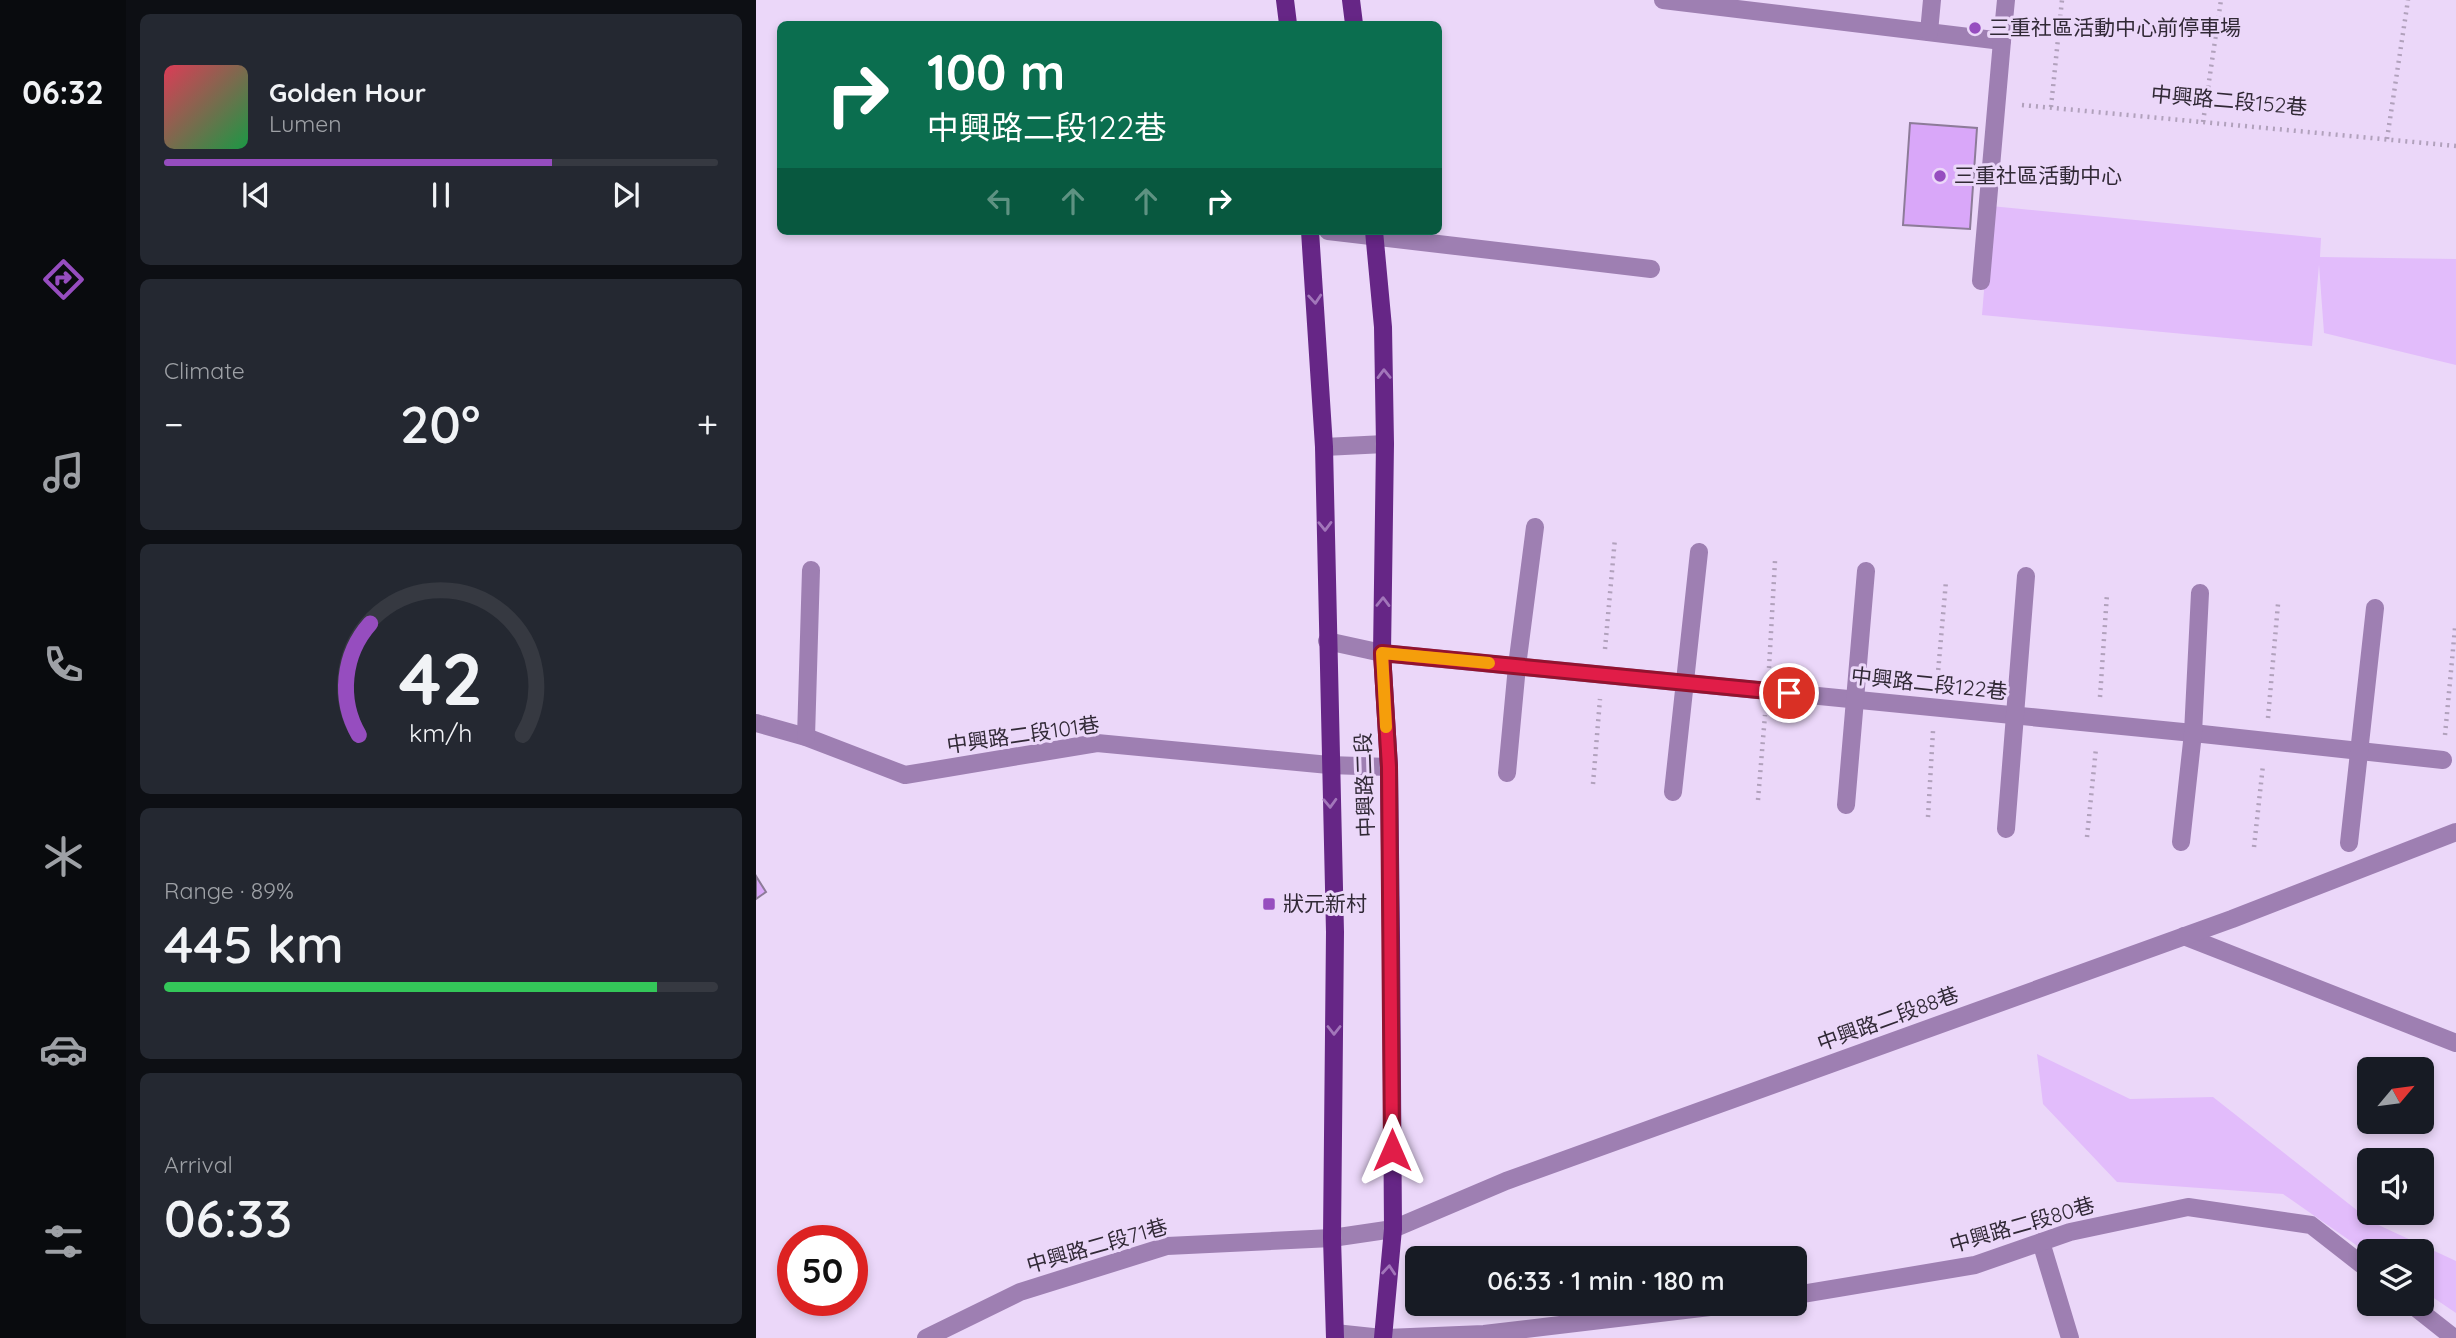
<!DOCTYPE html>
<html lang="en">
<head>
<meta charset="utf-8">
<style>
	:root { --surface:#171b24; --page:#242831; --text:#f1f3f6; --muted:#9ea1a6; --line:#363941; --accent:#964dbf }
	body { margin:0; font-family:Quicksand,"Noto Sans TC",sans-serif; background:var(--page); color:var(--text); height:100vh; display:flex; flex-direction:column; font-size:26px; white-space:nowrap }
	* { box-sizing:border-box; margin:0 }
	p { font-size:23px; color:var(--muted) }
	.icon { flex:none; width:38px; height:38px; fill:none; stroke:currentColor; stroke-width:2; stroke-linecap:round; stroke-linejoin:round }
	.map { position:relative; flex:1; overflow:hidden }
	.details { display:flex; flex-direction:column; gap:14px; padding:14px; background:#0d0f14; width:630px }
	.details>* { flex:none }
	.hud { position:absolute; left:21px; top:21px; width:665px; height:214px; border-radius:10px; box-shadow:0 4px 10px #0003; background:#0b6e4f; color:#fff; overflow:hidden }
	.needle { width:46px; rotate:61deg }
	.controls { position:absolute; left:1601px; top:1057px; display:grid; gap:14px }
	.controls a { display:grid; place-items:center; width:77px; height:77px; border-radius:10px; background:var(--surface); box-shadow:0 4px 10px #0003; font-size:35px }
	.speed { position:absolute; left:21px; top:1225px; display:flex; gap:14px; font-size:35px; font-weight:700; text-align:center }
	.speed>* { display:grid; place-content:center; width:91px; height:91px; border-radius:50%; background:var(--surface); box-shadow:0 4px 10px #0003; line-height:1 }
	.speed .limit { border:10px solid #d22; background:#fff; color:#111 }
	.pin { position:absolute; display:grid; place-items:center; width:60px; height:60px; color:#fff; margin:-30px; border:4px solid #fff; border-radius:50%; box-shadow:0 2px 7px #0007 }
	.me { position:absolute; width:77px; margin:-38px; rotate:0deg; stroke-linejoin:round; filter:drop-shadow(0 0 5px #0008) }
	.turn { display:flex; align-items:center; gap:24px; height:147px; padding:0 35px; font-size:32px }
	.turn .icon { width:91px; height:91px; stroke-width:2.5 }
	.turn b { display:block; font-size:49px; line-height:60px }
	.lanes { display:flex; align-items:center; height:66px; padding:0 35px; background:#0003; justify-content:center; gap:35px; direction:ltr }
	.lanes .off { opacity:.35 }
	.big { font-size:52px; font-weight:600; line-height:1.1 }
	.details .widget { flex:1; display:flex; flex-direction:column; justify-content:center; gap:10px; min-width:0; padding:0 24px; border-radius:10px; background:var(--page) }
	.details .dial { align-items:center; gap:0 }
	.dial svg { height:182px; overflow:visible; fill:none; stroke:var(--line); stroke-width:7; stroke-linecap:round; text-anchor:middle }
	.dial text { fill:var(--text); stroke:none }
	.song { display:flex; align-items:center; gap:21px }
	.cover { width:84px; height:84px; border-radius:10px; background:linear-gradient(135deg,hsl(350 70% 55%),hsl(140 70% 35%)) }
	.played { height:7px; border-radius:4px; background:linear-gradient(90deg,var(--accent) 70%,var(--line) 70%) }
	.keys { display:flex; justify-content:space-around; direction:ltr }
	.heat { display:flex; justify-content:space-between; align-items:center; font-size:38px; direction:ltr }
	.charge { height:10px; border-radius:5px; background:linear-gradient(90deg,#34c759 89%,var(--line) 0) }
	.trip { position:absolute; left:649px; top:1246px; width:402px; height:70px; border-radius:10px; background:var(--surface); box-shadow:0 4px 10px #0003; font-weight:600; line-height:70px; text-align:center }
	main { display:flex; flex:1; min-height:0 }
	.tabs { display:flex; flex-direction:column; width:126px; justify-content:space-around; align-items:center; background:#090b0e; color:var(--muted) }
	.tabs .icon { width:49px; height:49px }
	.tabs .current { color:var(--accent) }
	.tabs b { font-size:32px; color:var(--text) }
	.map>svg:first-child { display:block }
</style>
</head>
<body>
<main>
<nav class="tabs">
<b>06:32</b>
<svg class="icon current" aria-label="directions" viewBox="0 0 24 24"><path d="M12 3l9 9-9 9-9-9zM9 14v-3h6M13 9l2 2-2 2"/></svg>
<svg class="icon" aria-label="music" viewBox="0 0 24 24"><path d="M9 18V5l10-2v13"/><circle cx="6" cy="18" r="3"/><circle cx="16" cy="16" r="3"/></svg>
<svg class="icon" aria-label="phone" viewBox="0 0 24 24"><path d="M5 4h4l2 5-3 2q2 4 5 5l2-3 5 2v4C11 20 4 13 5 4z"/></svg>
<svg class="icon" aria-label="climate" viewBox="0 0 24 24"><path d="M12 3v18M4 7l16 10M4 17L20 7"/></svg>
<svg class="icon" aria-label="car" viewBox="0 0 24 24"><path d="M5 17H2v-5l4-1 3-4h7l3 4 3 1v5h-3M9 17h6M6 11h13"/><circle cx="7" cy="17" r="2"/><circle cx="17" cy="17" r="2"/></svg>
<svg class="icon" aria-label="filters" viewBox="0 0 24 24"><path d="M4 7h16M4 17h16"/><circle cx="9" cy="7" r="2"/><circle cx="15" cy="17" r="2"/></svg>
</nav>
<section class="details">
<div class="widget">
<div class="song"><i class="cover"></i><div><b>Golden Hour</b><p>Lumen</p></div></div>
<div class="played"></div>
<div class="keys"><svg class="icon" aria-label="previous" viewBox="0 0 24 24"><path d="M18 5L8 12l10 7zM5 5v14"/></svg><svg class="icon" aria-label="pause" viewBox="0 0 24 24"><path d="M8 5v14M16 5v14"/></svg><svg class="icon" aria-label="next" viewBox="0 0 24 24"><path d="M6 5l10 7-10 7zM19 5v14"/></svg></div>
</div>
<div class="widget"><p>Climate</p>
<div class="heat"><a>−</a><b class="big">20°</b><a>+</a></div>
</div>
<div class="widget dial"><svg viewBox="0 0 100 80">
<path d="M14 69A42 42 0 1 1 86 69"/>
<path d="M14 69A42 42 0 0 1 19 20" stroke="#964dbf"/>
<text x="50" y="56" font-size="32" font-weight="700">42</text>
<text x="50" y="72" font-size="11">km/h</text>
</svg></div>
<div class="widget"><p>Range · 89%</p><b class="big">445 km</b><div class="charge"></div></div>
<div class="widget"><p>Arrival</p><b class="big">06:33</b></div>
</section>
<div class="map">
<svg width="1700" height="1338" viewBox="0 0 1700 1338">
	<rect width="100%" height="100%" fill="#ebd7f9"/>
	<g fill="#e2bcfb">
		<path d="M1235,206L1565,238L1564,257L1700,259V365L1568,333L1563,265L1556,346L1226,315Z"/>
		<path d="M1281,1054L1374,1099L1457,1097L1616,1222L1700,1261V1313L1666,1290V1251H1614L1613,1254L1527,1194L1361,1182L1287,1104Z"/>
	</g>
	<g fill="#d9a7f9" stroke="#8d7b99" stroke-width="2">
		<path d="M1154,123L1221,128L1214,229L1147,225Z"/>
		<path d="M0,876L10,892L0,899Z"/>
	</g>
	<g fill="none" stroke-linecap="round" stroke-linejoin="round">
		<g stroke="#b1a1bc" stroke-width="4.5" stroke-dasharray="2 5" stroke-linecap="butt">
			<path d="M1266,105L1700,146"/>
			<path d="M1295,107L1306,0"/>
			<path d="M1447,122L1465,0"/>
			<path d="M1631,139L1652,0"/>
			<path d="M849,649L859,538"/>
			<path d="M1013,668L1019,561"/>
			<path d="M1181,684L1190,581"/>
			<path d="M1344,697L1351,594"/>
			<path d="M1512,718L1522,604"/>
			<path d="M1689,735L1699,628"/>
			<path d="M837,784L844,699"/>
			<path d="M1002,800L1009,715"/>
			<path d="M1172,817L1177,731"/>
			<path d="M1331,837L1340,748"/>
			<path d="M1498,847L1507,765"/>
		</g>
		<g stroke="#9e7fb2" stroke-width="18">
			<path d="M907,0L1246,41L1250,0"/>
			<path d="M1173,32L1176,0"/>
			<path d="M572,231L895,269"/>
			<path d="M1225,281L1246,41"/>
			<path d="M568,447L629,444"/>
			<path d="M571,641L626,653L1437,733L1687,760"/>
			<path d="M0,723L50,737L149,775L341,743L573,765L633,767"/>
			<path d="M50,737L55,570"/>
			<path d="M751,773L761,666L779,527"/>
			<path d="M917,792L943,552"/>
			<path d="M1090,805L1110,571"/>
			<path d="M1250,829L1270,576"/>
			<path d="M1425,842L1437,733L1444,593"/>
			<path d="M1593,843L1619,608"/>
			<path d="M1428,936L1700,1043"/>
			<path d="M1285,1242L1314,1338"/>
			<path d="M1040,1295L1219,1265L1314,1232L1432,1207L1555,1225L1614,1271"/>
			<path d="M1655,1304L1698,1338"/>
			<path d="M579,1333L626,1338"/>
			<path d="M170,1338L264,1292L411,1246L576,1238L637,1229L750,1181L1476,919L1700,832"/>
			<path d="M630,1338L728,1334L979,1304"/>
		</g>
		<g stroke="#662686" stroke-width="18">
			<path d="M529,0L532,24"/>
			<path d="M595,0L598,24"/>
			<path d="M554,231L568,447L579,932L576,1238L579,1338"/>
			<path d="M618,231L627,327L629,444L626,653L633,767L635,937L637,1229L627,1338"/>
		</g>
	</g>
	<defs><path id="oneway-chevron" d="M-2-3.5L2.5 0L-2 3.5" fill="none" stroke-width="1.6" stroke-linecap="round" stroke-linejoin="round" transform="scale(1.75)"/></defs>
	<g stroke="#a276ba">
		<use href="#oneway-chevron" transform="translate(559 299) rotate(86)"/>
		<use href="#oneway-chevron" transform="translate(628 374) rotate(-91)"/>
		<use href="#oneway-chevron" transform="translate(569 526) rotate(89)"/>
		<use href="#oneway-chevron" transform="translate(627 602) rotate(-89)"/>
		<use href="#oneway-chevron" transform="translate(574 803) rotate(88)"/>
		<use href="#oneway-chevron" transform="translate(578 1030) rotate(90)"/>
		<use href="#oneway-chevron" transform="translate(633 1270) rotate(-85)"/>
	</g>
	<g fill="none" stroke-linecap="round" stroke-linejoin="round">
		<g stroke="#92132f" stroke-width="18">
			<path id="route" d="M636,1150L633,767L626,653L1033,693"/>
		</g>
		<use href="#route" stroke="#e11d48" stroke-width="12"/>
		<path stroke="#f59e0b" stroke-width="12" d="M630,727L626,653L733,663"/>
	</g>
	<g fill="#964dbf" stroke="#ebd7f9" stroke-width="2.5">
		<circle cx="1219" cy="28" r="7"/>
		<circle cx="1184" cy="176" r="7"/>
		<rect x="506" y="897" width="14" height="14" rx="3.5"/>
	</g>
	<g text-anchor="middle" stroke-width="6" stroke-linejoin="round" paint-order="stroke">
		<g font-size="21" fill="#312936" stroke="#ebd7f9" text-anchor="start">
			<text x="1233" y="35">三重社區活動中心前停車場</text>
			<text x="1198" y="183">三重社區活動中心</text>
			<text x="527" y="911">狀元新村</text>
		</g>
		<g font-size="21" fill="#312936" stroke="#ebd7f9">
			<text transform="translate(1473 101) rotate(5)" y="7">中興路二段152巷</text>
			<text transform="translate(1173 684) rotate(6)" y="7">中興路二段122巷</text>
			<text transform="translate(267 735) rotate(-8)" y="7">中興路二段101巷</text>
			<text transform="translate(609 785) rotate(-92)" y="7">中興路二段</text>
			<text transform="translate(1132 1019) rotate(-20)" y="7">中興路二段88巷</text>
			<text transform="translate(1266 1225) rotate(-16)" y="7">中興路二段80巷</text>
			<text transform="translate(341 1246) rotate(-16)" y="7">中興路二段71巷</text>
		</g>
	</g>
</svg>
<div class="controls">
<a><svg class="needle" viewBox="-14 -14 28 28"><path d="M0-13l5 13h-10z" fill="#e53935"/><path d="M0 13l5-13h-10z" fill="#9ea1a6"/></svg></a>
<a><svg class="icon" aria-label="sound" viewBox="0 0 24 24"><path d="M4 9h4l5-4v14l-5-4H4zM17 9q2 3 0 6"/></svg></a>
<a><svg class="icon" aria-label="layers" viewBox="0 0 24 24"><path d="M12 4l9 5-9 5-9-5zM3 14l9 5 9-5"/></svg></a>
</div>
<div class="speed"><div class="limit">50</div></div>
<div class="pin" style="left:1033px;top:693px;background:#d93025"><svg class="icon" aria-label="arrive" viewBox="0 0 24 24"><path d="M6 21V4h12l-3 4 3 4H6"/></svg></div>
<svg class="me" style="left:636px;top:1150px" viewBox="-20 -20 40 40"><path d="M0-17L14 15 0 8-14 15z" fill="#e11d48" stroke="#fff" stroke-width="4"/></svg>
<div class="trip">06:33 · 1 min · 180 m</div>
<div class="hud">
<div class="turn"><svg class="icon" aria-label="right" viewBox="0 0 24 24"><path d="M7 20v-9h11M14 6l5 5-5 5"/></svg><div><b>100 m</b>中興路二段122巷</div></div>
<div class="lanes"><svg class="icon off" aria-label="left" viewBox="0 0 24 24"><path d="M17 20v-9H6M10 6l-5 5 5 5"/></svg><svg class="icon off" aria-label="ahead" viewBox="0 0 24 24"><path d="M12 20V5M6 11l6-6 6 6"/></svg><svg class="icon off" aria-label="ahead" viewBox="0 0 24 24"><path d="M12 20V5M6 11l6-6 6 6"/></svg><svg class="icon" aria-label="right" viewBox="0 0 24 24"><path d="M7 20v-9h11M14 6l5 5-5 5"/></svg></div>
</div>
</div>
</main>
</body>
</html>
